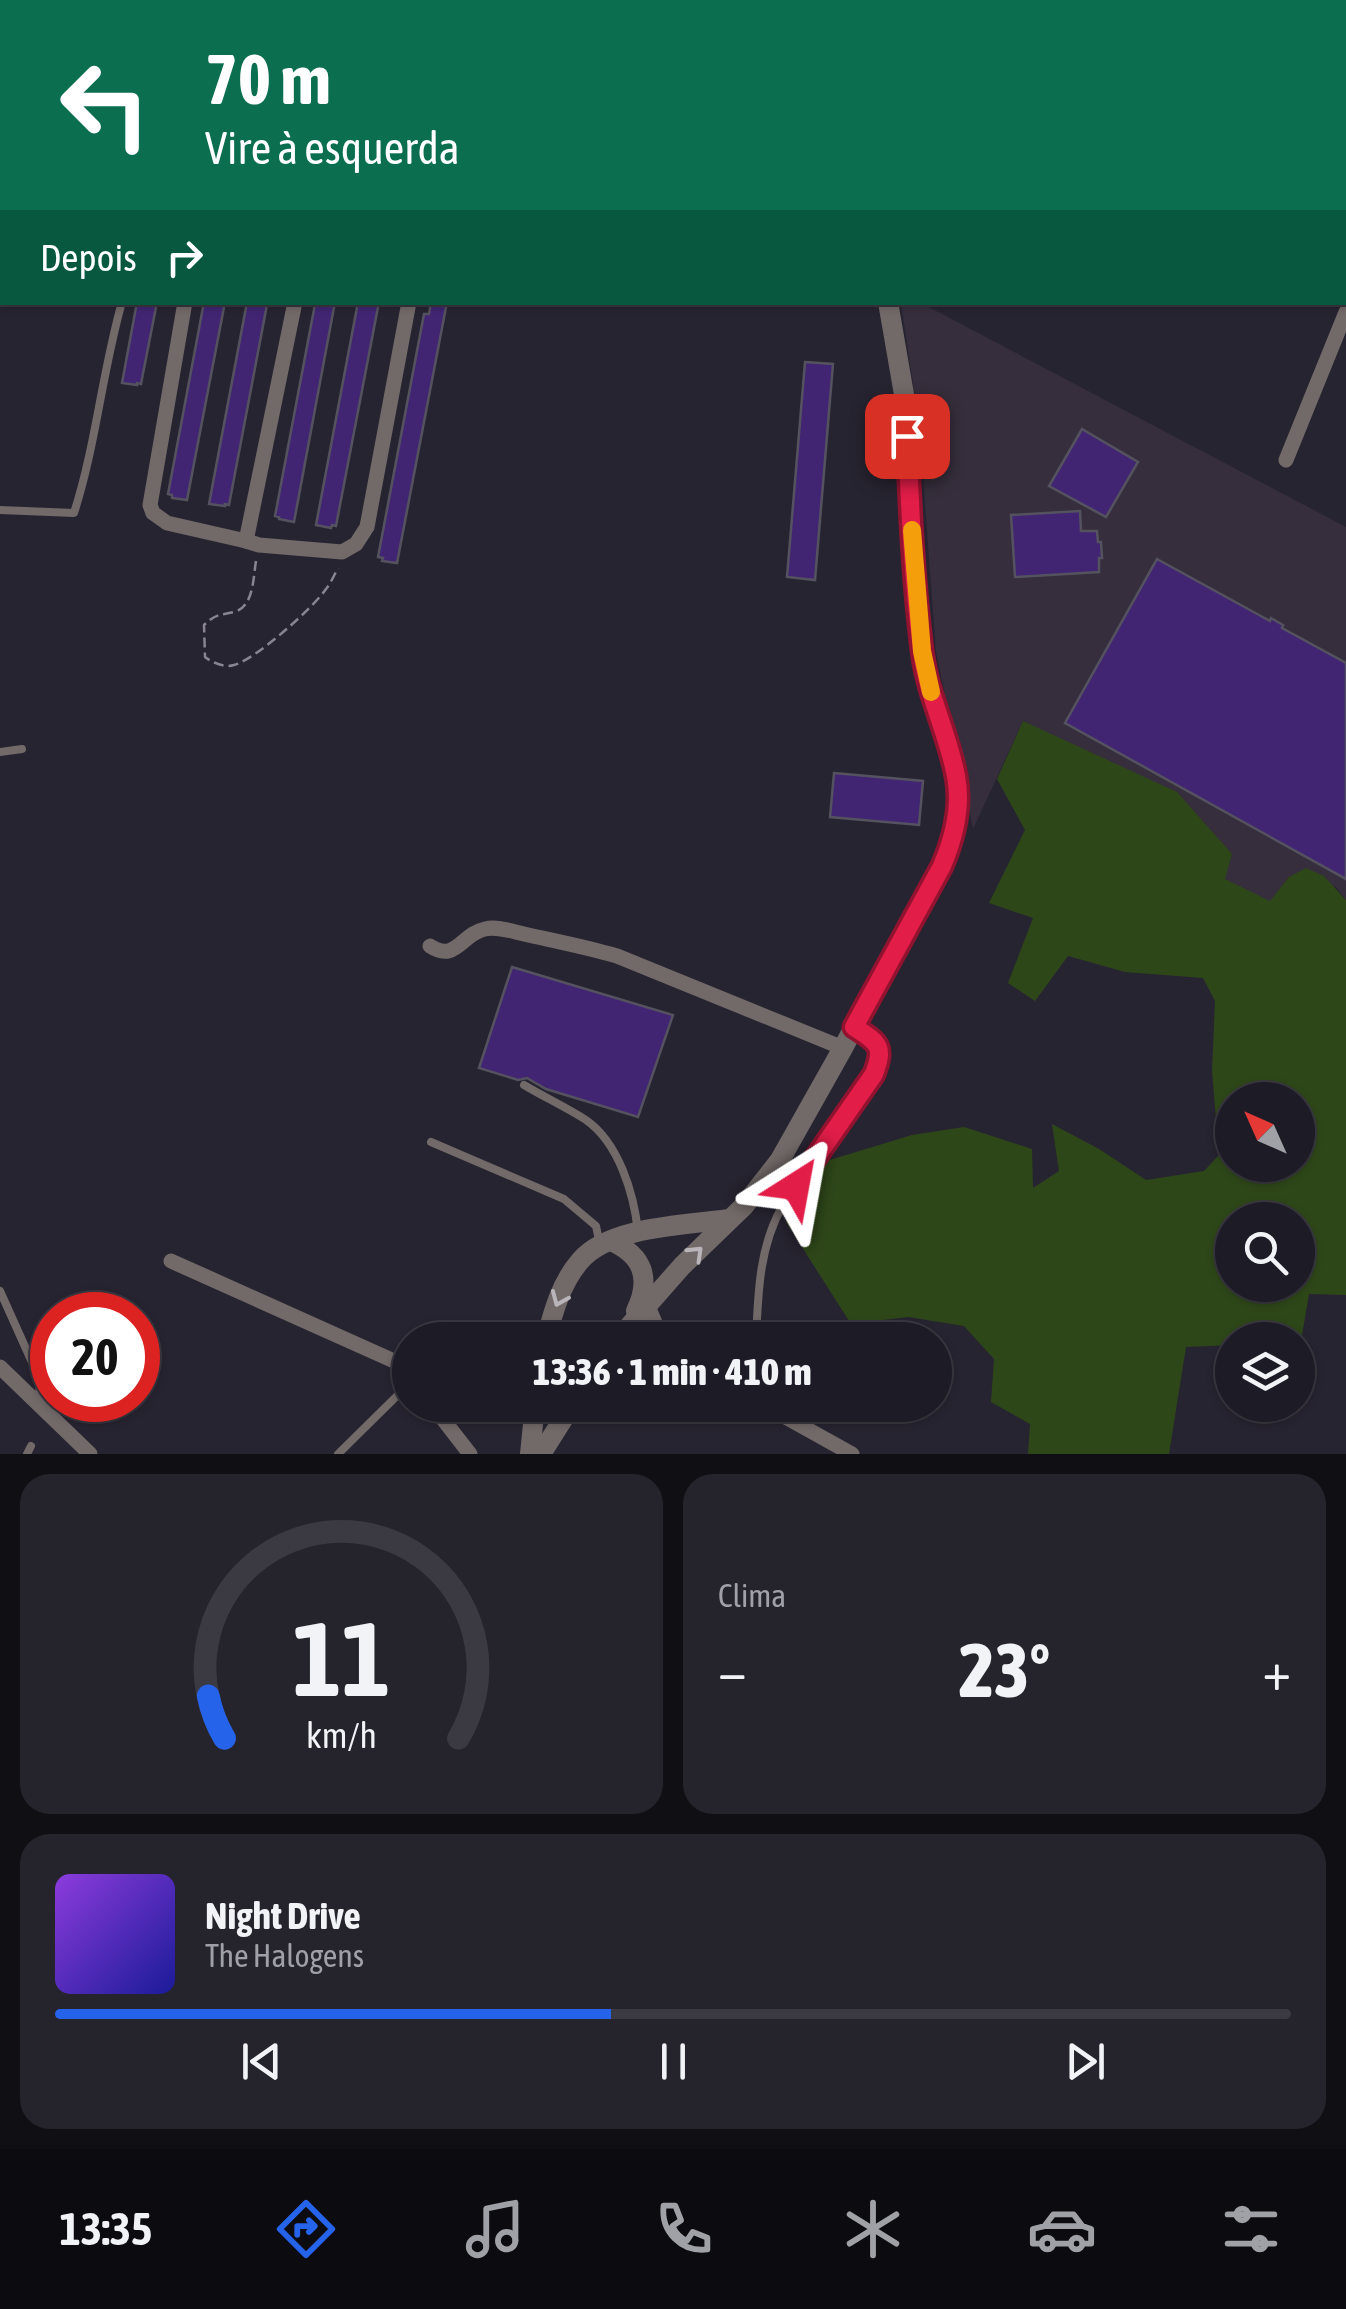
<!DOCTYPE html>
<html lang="pt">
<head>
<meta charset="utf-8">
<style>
	:root { --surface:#1d1b25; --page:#25242d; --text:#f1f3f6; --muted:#a0a1a7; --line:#3b3942; --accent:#2563eb }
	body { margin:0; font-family:"Asap Condensed",sans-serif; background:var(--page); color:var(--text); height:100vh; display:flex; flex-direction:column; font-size:38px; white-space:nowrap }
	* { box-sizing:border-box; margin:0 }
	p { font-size:32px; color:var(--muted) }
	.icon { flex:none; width:55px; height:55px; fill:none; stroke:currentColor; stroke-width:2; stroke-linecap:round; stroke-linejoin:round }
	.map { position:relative; height:1454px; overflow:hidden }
	.side { display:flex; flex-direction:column; gap:20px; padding:20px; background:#100f14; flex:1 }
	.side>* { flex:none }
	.hud { position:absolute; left:0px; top:0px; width:1348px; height:305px; box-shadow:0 2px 8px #0004,0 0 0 2px var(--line); background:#0b6e4f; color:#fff; overflow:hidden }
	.needle { width:65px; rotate:315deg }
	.buttons { position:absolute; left:1215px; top:1082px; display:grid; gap:20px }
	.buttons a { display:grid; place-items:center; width:100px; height:100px; border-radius:50%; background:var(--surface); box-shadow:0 2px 8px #0004,0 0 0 2px var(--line); font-size:50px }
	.speed { position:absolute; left:30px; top:1292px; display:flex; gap:20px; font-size:50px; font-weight:700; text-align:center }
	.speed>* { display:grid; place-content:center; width:130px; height:130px; border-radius:50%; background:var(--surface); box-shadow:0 2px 8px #0004,0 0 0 2px var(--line); line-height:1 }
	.speed .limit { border:15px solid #d22; background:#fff; color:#111 }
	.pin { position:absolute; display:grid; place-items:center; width:85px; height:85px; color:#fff; margin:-42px; border-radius:20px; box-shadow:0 5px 15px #0006 }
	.me { position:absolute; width:110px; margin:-55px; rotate:34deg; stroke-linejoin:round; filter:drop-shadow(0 0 8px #0008) }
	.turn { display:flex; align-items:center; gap:35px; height:210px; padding:0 40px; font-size:45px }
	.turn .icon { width:130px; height:130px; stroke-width:2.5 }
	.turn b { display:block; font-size:70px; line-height:85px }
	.then { display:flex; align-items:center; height:95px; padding:0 40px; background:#0003; gap:20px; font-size:38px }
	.big { font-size:75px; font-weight:800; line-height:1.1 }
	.side .widget { flex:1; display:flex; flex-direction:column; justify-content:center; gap:15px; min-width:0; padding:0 35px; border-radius:30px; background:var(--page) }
	.side .dial { align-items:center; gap:0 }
	.dial svg { height:260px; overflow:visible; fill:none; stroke:var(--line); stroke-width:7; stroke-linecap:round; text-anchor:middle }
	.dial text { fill:var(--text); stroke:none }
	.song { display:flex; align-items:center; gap:30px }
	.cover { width:120px; height:120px; border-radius:15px; background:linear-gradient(135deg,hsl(270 70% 55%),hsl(240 70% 35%)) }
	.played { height:10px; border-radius:5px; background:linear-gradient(90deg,var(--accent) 45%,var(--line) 45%) }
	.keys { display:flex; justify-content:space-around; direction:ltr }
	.heat { display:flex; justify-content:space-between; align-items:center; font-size:55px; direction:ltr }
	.side .tiles { flex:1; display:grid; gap:20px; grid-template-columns:1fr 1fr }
	.widget:last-child { grid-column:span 2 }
	.trip { position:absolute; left:392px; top:1322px; width:560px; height:100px; border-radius:50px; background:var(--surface); box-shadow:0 2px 8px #0004,0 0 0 2px var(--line); font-weight:800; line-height:100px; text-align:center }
	.menu { display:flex; height:160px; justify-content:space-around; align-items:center; background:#0c0b0f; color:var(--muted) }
	.menu .icon { width:70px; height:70px }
	.menu .selected { color:var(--accent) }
	.menu b { font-size:45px; color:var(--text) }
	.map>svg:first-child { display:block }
</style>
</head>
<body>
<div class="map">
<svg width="1346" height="1454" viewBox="0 0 1346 1454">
	<rect width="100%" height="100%" fill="#272431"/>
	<path fill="#362e3c" d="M901,303H921L1346,527V900L1336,887L1289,877L1270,902L1224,879L1232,854L1023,721L973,829L936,652L919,423Z"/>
	<path fill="#2e4719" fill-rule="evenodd" d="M1023,721L1177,792L1232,854L1225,879L1270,901L1289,877L1306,868L1324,876L1346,900V1295L1309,1294L1301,1341L1232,1340V1345L1186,1347L1169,1454H1028L1030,1424L991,1402L994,1359L964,1326L908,1317L851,1324L786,1222L823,1162L912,1135L964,1127L1032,1149L1033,1188L1059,1171L1052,1124L1099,1149L1146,1180L1204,1171L1219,1155L1212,1071L1215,1001L1203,978L1125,972L1068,956L1035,1001L1008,983L1033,918L989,903L1025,830L997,779ZM1232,1100H1298V1165H1232ZM1232,1220H1298V1285H1232Z"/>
	<g fill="#412572" stroke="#555260" stroke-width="2.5">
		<path d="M137,302H157L141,384L137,383V385L122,383Z"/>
		<path d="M204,302H225L187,500L172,498V495L168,494Z"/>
		<path d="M247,302H267L266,310L229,505L225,504V506L209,504Z"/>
		<path d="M320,302H335L294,522L279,519V517L275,516L315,304L319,305Z"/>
		<path d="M358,302H379L336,526L332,525L331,528L316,525Z"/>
		<path d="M431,302H447L397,563L382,561L383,558L378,557L424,314H429Z"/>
		<path d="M805,362L833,364L815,580L787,577Z"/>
		<path d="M1082,429L1138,462L1106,517L1049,486Z"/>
		<path d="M1080,511L1081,531H1097L1098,542H1101L1102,558H1099V572L1015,577L1011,515Z"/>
		<path d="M1157,559L1270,621L1271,618L1283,625L1282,628L1346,663V879L1065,723Z"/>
		<path d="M834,773L923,781L919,825L830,817Z"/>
		<path d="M512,967L673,1015L638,1117L546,1089L527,1078L518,1080L479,1068Z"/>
	</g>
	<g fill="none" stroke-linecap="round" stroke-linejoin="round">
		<path stroke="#888590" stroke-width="2.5" stroke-dasharray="10 5" stroke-linecap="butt" d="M256,561C253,578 254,607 234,612C218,616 217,613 204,625L205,657C213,663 224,668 234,665C255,660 314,607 326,589C331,583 334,575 338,568"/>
		<g stroke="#726a68" stroke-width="8">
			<path d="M0,510L74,513C96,445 102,372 122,302"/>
			<path d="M0,752L22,749"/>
			<path d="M524,1085C544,1097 566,1107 586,1120C619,1143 634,1194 638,1232"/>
			<path d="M431,1142L564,1199L596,1226L600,1245"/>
			<path d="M0,1291L40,1380L39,1400"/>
			<path d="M756,1340C758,1294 759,1246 783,1205C803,1172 826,1141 849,1110C859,1095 878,1076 881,1057C883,1043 867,1036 858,1030"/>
			<path d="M27,1454L31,1446"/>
			<path d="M338,1454L410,1383"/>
		</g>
		<g stroke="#726a68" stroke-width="15">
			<path d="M168,0L176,2"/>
			<path d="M277,0L279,2"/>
			<path d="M290,0L292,2"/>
			<path d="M684,0L687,2"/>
			<path d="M1328,0L1333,2"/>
			<path d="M1345,9L1346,10"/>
			<path d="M185,302L150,505L153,513L167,523L246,541L295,302"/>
			<path d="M1286,460L1346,312"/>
			<path d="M246,541L259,545L342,552L356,544L367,527L409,302"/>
			<path d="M430,946C456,963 461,934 485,929C497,926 511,931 524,934C555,941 586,947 617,956L843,1048"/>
			<path d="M171,1261L394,1361L410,1377"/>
			<path d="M647,1304L656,1325L675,1340"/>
			<path d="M0,1367L90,1454"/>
			<path d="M432,1405L470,1454"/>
			<path d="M764,1405L852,1454"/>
		</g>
		<g stroke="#726a68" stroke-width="20">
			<path d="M882,2V0"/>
			<path d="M611,1241C644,1256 651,1279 636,1311"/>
			<path d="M546,1340C553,1312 561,1283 580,1261C609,1226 688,1225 730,1219"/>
			<path d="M617,1340L682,1266L744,1206L780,1160L843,1048L950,847L958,808L957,777L926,678L922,651L916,594L906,406L888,302"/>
			<path d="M530,1454L535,1405"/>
			<path d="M541,1454L572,1405"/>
		</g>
	</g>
	<defs><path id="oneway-chevron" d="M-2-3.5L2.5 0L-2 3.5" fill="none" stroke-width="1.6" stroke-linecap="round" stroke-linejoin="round" transform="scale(2.5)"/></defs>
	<g stroke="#bab5ba">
		<use href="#oneway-chevron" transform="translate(696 1253) rotate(-44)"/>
		<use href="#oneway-chevron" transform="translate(559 1299) rotate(113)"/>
	</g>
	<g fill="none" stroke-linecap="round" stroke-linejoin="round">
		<g stroke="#92132f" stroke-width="25">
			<path id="route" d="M796,1186L874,1074C885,1045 878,1043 854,1027L942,866C954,838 962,807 956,776C948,733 927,694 922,650C913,579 910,507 907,436"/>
		</g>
		<use href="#route" stroke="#e11d48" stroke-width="18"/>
		<path stroke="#f59e0b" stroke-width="18" d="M912,530L922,651L931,692"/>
	</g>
</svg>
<div class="buttons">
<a><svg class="needle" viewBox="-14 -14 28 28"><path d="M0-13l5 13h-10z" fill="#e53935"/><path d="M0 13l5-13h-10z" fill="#a0a1a7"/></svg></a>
<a><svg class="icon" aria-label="search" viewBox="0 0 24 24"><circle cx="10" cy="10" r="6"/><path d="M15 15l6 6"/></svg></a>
<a><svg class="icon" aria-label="layers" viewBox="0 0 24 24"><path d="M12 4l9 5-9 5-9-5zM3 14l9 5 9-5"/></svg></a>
</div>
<div class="speed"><div class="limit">20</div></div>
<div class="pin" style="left:907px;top:436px;background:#d93025"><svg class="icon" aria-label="arrive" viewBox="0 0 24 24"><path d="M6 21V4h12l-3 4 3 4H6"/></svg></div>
<svg class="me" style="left:796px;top:1186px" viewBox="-20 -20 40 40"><path d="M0-17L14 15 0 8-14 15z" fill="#e11d48" stroke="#fff" stroke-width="4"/></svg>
<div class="trip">13:36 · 1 min · 410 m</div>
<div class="hud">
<div class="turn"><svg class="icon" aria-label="left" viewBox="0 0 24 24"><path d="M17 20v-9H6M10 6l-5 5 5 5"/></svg><div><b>70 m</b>Vire à esquerda</div></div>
<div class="then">Depois<svg class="icon" aria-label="right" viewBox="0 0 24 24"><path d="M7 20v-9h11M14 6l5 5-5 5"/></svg></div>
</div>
</div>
<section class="side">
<div class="tiles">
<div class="widget dial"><svg viewBox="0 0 100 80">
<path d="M14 69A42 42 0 1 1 86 69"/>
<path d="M14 69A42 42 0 0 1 9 56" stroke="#2563eb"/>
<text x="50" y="56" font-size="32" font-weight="700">11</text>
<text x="50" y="72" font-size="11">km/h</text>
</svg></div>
<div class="widget"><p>Clima</p>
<div class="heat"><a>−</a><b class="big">23°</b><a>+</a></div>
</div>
<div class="widget">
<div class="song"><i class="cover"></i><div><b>Night Drive</b><p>The Halogens</p></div></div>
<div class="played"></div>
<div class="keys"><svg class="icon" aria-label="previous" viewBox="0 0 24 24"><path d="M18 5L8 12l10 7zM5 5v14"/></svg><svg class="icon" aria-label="pause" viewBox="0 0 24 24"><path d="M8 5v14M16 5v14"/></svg><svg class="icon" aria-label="next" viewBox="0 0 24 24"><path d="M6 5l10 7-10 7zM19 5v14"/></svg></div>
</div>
</div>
</section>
<nav class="menu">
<b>13:35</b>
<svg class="icon selected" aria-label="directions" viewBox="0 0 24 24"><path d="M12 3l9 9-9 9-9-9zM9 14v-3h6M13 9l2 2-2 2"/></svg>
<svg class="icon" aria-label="music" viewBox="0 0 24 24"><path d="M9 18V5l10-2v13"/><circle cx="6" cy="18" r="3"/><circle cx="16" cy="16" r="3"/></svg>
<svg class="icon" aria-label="phone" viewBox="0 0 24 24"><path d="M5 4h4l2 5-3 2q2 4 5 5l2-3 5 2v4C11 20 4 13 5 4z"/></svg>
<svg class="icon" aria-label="climate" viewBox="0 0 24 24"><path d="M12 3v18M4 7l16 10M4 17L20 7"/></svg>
<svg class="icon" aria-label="car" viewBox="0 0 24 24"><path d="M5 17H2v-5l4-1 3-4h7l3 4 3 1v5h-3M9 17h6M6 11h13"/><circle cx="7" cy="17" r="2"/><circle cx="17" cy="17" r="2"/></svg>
<svg class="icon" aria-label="filters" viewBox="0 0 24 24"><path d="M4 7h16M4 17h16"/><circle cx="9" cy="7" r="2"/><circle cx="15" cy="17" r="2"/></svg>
</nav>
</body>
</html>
